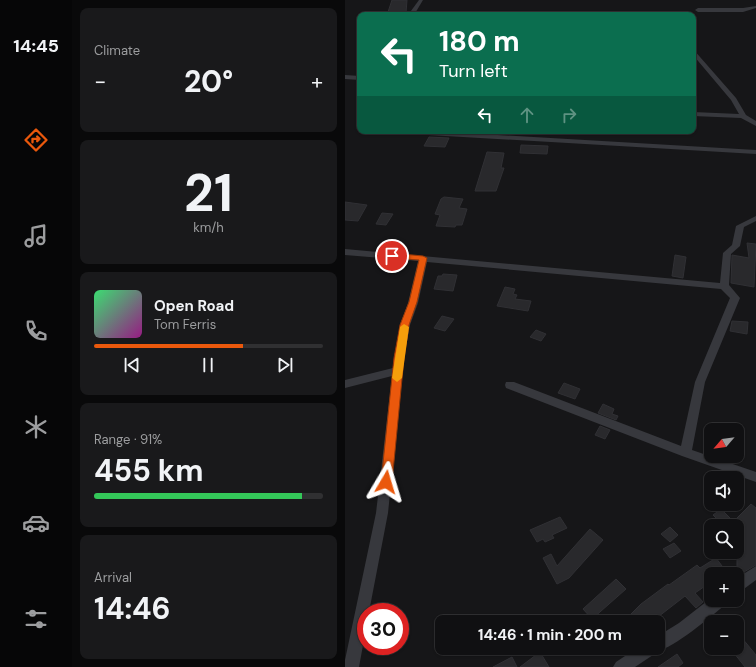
<!DOCTYPE html>
<html lang="en">
<head>
<meta charset="utf-8">
<style>
	:root { --surface:#101012; --page:#19191b; --text:#f1f3f6; --muted:#9c9d9f; --line:#303032; --accent:#ea580c }
	body { margin:0; font-family:"DM Sans",sans-serif; background:var(--page); color:var(--text); height:100vh; display:flex; flex-direction:column; font-size:15px; white-space:nowrap }
	* { box-sizing:border-box; margin:0 }
	p { font-size:13px; color:var(--muted) }
	.icon { flex:none; width:22px; height:22px; fill:none; stroke:currentColor; stroke-width:2; stroke-linecap:round; stroke-linejoin:round }
	.map { position:relative; flex:1; overflow:hidden }
	.sheet { display:flex; flex-direction:column; gap:8px; padding:8px; background:#09090a; width:273px }
	.sheet>* { flex:none }
	.banner { position:absolute; left:12px; top:12px; width:339px; height:122px; border-radius:8px; box-shadow:0 1px 3px #0004,0 0 0 1px var(--line); background:#0b6e4f; color:#fff; overflow:hidden }
	.needle { width:26px; rotate:242deg }
	.buttons { position:absolute; left:359px; top:423px; display:grid; gap:8px }
	.buttons a { display:grid; place-items:center; width:40px; height:40px; border-radius:8px; background:var(--surface); box-shadow:0 1px 3px #0004,0 0 0 1px var(--line); font-size:20px }
	.speed { position:absolute; left:12px; top:603px; display:flex; gap:8px; font-size:20px; font-weight:700; text-align:center }
	.speed>* { display:grid; place-content:center; width:52px; height:52px; border-radius:50%; background:var(--surface); box-shadow:0 1px 3px #0004,0 0 0 1px var(--line); line-height:1 }
	.speed .limit { border:6px solid #d22; background:#fff; color:#111 }
	.pin { position:absolute; display:grid; place-items:center; width:34px; height:34px; color:#fff; margin:-17px; border:2px solid #fff; border-radius:50%; box-shadow:0 1px 4px #0007 }
	.me { position:absolute; width:44px; margin:-22px; rotate:7deg; stroke-linejoin:round; filter:drop-shadow(0 0 3px #0008) }
	.turn { display:flex; align-items:center; gap:14px; height:84px; padding:0 16px; font-size:18px }
	.turn .icon { width:52px; height:52px; stroke-width:2.5 }
	.turn b { display:block; font-size:28px; line-height:34px }
	.lanes { display:flex; align-items:center; height:38px; padding:0 16px; background:#0003; justify-content:center; gap:20px; direction:ltr }
	.lanes .off { opacity:.35 }
	.big { font-size:30px; font-weight:700; line-height:1.1 }
	.sheet .tile { flex:1; display:flex; flex-direction:column; justify-content:center; gap:6px; min-width:0; padding:0 14px; border-radius:8px; background:var(--page) }
	.sheet .dial { align-items:center; gap:0 }
	.dial b { font-size:52px; line-height:1 }
	.song { display:flex; align-items:center; gap:12px }
	.cover { width:48px; height:48px; border-radius:6px; background:linear-gradient(135deg,hsl(140 70% 55%),hsl(310 70% 35%)) }
	.played { height:4px; border-radius:2px; background:linear-gradient(90deg,var(--accent) 65%,var(--line) 65%) }
	.keys { display:flex; justify-content:space-around; direction:ltr }
	.heat { display:flex; justify-content:space-between; align-items:center; font-size:22px; direction:ltr }
	.charge { height:6px; border-radius:3px; background:linear-gradient(90deg,#34c759 91%,var(--line) 0) }
	.trip { position:absolute; left:90px; top:615px; width:230px; height:40px; border-radius:8px; background:var(--surface); box-shadow:0 1px 3px #0004,0 0 0 1px var(--line); font-weight:700; line-height:40px; text-align:center }
	main { display:flex; flex:1; min-height:0 }
	.tab-bar { display:flex; flex-direction:column; width:72px; justify-content:space-around; align-items:center; background:#060607; color:var(--muted) }
	.tab-bar .icon { width:28px; height:28px }
	.tab-bar .selected { color:var(--accent) }
	.tab-bar b { font-size:18px; color:var(--text) }
	.map>svg:first-child { display:block }
</style>
</head>
<body>
<main>
<nav class="tab-bar">
<b>14:45</b>
<svg class="icon selected" aria-label="directions" viewBox="0 0 24 24"><path d="M12 3l9 9-9 9-9-9zM9 14v-3h6M13 9l2 2-2 2"/></svg>
<svg class="icon" aria-label="music" viewBox="0 0 24 24"><path d="M9 18V5l10-2v13"/><circle cx="6" cy="18" r="3"/><circle cx="16" cy="16" r="3"/></svg>
<svg class="icon" aria-label="phone" viewBox="0 0 24 24"><path d="M5 4h4l2 5-3 2q2 4 5 5l2-3 5 2v4C11 20 4 13 5 4z"/></svg>
<svg class="icon" aria-label="climate" viewBox="0 0 24 24"><path d="M12 3v18M4 7l16 10M4 17L20 7"/></svg>
<svg class="icon" aria-label="car" viewBox="0 0 24 24"><path d="M5 17H2v-5l4-1 3-4h7l3 4 3 1v5h-3M9 17h6M6 11h13"/><circle cx="7" cy="17" r="2"/><circle cx="17" cy="17" r="2"/></svg>
<svg class="icon" aria-label="filters" viewBox="0 0 24 24"><path d="M4 7h16M4 17h16"/><circle cx="9" cy="7" r="2"/><circle cx="15" cy="17" r="2"/></svg>
</nav>
<section class="sheet">
<div class="tile"><p>Climate</p>
<div class="heat"><a>−</a><b class="big">20°</b><a>+</a></div>
</div>
<div class="tile dial"><b>21</b><p>km/h</p></div>
<div class="tile">
<div class="song"><i class="cover"></i><div><b>Open Road</b><p>Tom Ferris</p></div></div>
<div class="played"></div>
<div class="keys"><svg class="icon" aria-label="previous" viewBox="0 0 24 24"><path d="M18 5L8 12l10 7zM5 5v14"/></svg><svg class="icon" aria-label="pause" viewBox="0 0 24 24"><path d="M8 5v14M16 5v14"/></svg><svg class="icon" aria-label="next" viewBox="0 0 24 24"><path d="M6 5l10 7-10 7zM19 5v14"/></svg></div>
</div>
<div class="tile"><p>Range · 91%</p><b class="big">455 km</b><div class="charge"></div></div>
<div class="tile"><p>Arrival</p><b class="big">14:46</b></div>
</section>
<div class="map">
<svg width="411" height="667" viewBox="0 0 411 667">
	<rect width="100%" height="100%" fill="#161618"/>
	<g fill="#29292c" stroke="#303034">
		<path d="M47,0H62L61,13L42,15Z"/>
		<path d="M84,137L104,138L100,147L79,146Z"/>
		<path d="M176,145L203,146L202,154L175,153Z"/>
		<path d="M142,152L159,153L156,168H159L151,191H130Z"/>
		<path d="M99,197L118,199L114,208L122,209L117,225H111L110,227L91,226L95,215L90,214L96,199Z"/>
		<path d="M0,202L22,205L13,221L0,220Z"/>
		<path d="M37,213L48,214L41,225L31,224Z"/>
		<path d="M402,243L411,244L409,287L386,283L387,255L404,258Z"/>
		<path d="M330,255L341,257L338,278L327,276Z"/>
		<path d="M98,274L112,275L108,291L89,289L93,276H97Z"/>
		<path d="M160,287L170,289L168,294L172,295L170,299L186,301L183,311L152,306Z"/>
		<path d="M97,316L109,319L100,331L89,328Z"/>
		<path d="M387,321L403,322L402,334L385,331Z"/>
		<path d="M191,330L201,334L196,341L185,337Z"/>
		<path d="M219,383L235,389L230,399L213,393Z"/>
		<path d="M258,404L269,409L267,414L273,416L271,420L253,413Z"/>
		<path d="M255,426L265,430L260,439L250,435Z"/>
		<path d="M406,504L411,508V565L392,576V531L397,528L391,519Z"/>
		<path d="M376,509L387,520L378,525L368,515Z"/>
		<path d="M215,517L222,528L207,535L209,538L200,542L198,539L192,542L185,530Z"/>
		<path d="M325,527L333,535L325,542L316,534Z"/>
		<path d="M245,529L258,540L224,578L212,584L198,558L206,554L212,566Z"/>
		<path d="M329,543L336,551L325,558L318,549Z"/>
		<path d="M371,558L383,574H366V582L350,593L358,602L351,608L340,596L309,620L305,615L297,622H278L296,604L323,584L324,585L352,565L355,568Z"/>
		<path d="M271,579L281,589L247,619L238,609Z"/>
		<path d="M392,632L411,655V667H400L385,648H392Z"/>
		<path d="M195,652L204,667H175Z"/>
		<path d="M332,654L338,663L333,667H313Z"/>
		<path d="M167,657L172,667H148Z"/>
	</g>
	<g fill="none" stroke-linecap="round" stroke-linejoin="round">
		<g fill="#37383d" fill-rule="evenodd">
			<path d="M74,0H78L69,15H63Z"/>
			<path d="M411,6V8L398,12H353L350,10L353,8H398Z"/>
			<path d="M313,11L318,15H312L310,13Z"/>
			<path d="M348,49L391,98L401,115L411,121V126L396,118L348,116V112L394,114L386,100L348,55Z"/>
			<path d="M0,75L15,76V80L0,79Z"/>
			<path d="M46,131H85L411,150V154L49,133Z"/>
			<path d="M411,216V221L399,227L395,246L386,254L384,285L395,298L360,382L347,450L411,472V482L337,456L161,388L160,385L161,382H169L336,446L350,382L385,298L376,289L82,262L73,303L65,325L59,358L43,513L24,612H21V629L14,667H0V660L31,513L47,376L0,388V380L48,368L55,325L63,303L73,261L0,255V249L375,283L378,253L387,245L391,226Z"/>
			<path d="M411,566V580L392,594V578Z"/>
			<path d="M366,598V600H382L380,605C365,617 329,648 312,651L311,653L290,667H268L271,662L292,648H313V636L334,623Z"/>
		</g>
	</g>
	<path fill="#ea580c" stroke="#983908" d="M47,253L78,256L82,258L72,302L64,325L59,358L47,482L45,485H37L36,482L49,358L55,325L64,302L74,260L44,258L43,256Z"/>
	<path fill="#f59e0b" d="M59,324L64,327L57,378L52,382L47,378L55,327Z"/>
</svg>
<div class="buttons">
<a><svg class="needle" viewBox="-14 -14 28 28"><path d="M0-13l5 13h-10z" fill="#e53935"/><path d="M0 13l5-13h-10z" fill="#9c9d9f"/></svg></a>
<a><svg class="icon" aria-label="sound" viewBox="0 0 24 24"><path d="M4 9h4l5-4v14l-5-4H4zM17 9q2 3 0 6"/></svg></a>
<a><svg class="icon" aria-label="search" viewBox="0 0 24 24"><circle cx="10" cy="10" r="6"/><path d="M15 15l6 6"/></svg></a>
<a>+</a>
<a>−</a>
</div>
<div class="speed"><div class="limit">30</div></div>
<div class="pin" style="left:47px;top:256px;background:#d93025"><svg class="icon" aria-label="arrive" viewBox="0 0 24 24"><path d="M6 21V4h12l-3 4 3 4H6"/></svg></div>
<svg class="me" style="left:41px;top:482px" viewBox="-20 -20 40 40"><path d="M0-17L14 15 0 8-14 15z" fill="#ea580c" stroke="#fff" stroke-width="4"/></svg>
<div class="trip">14:46 · 1 min · 200 m</div>
<div class="banner">
<div class="turn"><svg class="icon" aria-label="left" viewBox="0 0 24 24"><path d="M17 20v-9H6M10 6l-5 5 5 5"/></svg><div><b>180 m</b>Turn left</div></div>
<div class="lanes"><svg class="icon" aria-label="left" viewBox="0 0 24 24"><path d="M17 20v-9H6M10 6l-5 5 5 5"/></svg><svg class="icon off" aria-label="ahead" viewBox="0 0 24 24"><path d="M12 20V5M6 11l6-6 6 6"/></svg><svg class="icon off" aria-label="right" viewBox="0 0 24 24"><path d="M7 20v-9h11M14 6l5 5-5 5"/></svg></div>
</div>
</div>
</main>
</body>
</html>
